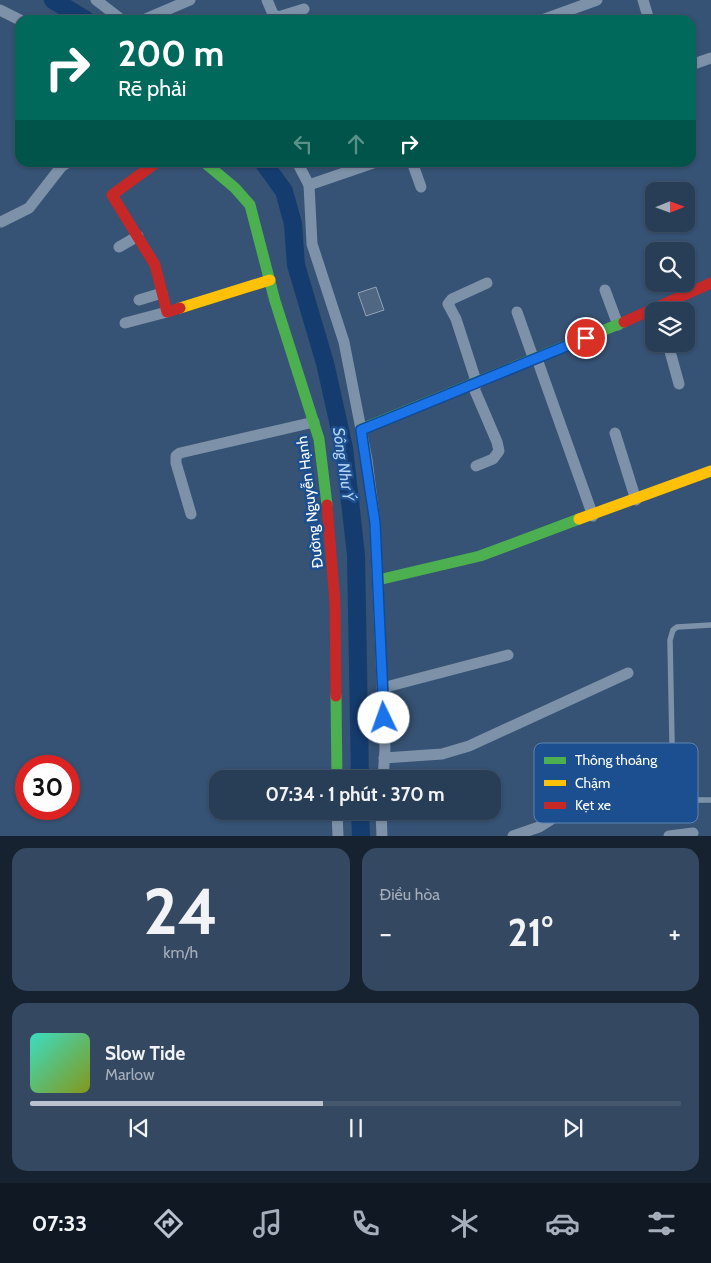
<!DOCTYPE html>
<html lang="vi">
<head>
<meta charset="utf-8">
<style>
	:root { --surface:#283e57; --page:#344961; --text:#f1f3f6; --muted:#a5aeba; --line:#44576d; --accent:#b9c2ce }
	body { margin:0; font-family:Cabin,sans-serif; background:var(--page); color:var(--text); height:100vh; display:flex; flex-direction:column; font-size:19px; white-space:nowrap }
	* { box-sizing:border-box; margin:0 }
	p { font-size:16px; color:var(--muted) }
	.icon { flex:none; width:28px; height:28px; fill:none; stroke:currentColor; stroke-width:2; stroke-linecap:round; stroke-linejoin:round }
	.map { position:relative; height:836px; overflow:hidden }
	.drawer { display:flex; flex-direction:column; gap:12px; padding:12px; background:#162230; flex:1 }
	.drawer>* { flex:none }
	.guide { position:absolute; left:15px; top:15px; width:681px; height:152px; border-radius:15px; box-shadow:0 1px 4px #0004,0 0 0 1px var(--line); background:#00695c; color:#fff; overflow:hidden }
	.needle { width:32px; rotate:89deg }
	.controls { position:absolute; left:645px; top:182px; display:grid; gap:10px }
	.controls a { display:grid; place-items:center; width:50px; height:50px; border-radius:10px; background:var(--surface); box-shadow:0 1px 4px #0004,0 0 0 1px var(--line); font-size:25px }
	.speed { position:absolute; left:15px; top:755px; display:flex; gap:10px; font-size:25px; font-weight:700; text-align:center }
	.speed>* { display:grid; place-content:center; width:65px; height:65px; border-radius:50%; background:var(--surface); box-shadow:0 1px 4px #0004,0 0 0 1px var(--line); line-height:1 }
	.speed .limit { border:8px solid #d22; background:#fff; color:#111 }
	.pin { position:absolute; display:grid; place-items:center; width:42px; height:42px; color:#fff; margin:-21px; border:2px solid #fff; border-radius:50%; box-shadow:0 1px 5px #0007 }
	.me { position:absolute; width:55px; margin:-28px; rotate:357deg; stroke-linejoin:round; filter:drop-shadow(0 0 4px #0008) }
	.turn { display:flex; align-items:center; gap:18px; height:105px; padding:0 20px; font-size:22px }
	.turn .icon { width:65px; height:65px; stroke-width:2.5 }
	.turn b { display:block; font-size:35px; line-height:42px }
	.lanes { display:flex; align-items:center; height:48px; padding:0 20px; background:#0003; justify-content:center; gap:25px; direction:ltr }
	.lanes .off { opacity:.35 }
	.big { font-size:38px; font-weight:700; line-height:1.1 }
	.drawer .card { flex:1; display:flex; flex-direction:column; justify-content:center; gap:8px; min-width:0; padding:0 18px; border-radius:15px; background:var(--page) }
	.drawer .dial { align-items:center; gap:0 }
	.dial b { font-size:65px; line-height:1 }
	.song { display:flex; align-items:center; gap:15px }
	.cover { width:60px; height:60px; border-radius:8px; background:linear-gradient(135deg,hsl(170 70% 55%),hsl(70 70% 35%)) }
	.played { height:5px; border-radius:2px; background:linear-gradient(90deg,var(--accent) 45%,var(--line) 45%) }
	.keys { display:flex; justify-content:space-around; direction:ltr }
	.heat { display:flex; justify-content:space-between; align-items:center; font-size:28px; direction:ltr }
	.drawer .tiles { flex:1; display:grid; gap:12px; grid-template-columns:1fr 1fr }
	.card:last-child { grid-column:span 2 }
	.trip { position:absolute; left:209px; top:770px; width:292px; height:50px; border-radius:15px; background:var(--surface); box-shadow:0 1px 4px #0004,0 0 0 1px var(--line); font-weight:700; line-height:50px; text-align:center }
	.tab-bar { display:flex; height:80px; justify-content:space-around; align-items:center; background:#101923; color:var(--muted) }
	.tab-bar .icon { width:35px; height:35px }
	.tab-bar .active { color:var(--accent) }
	.tab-bar b { font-size:22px; color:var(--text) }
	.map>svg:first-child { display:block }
</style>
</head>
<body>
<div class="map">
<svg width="711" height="836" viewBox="0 0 711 836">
	<rect width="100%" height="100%" fill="#365274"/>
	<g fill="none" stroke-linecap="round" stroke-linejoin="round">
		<g stroke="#153c6e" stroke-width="18">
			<path d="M53,0L86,20"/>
			<path d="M263,162L284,191L293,224L296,265L325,363L344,448L356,555L360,779"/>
			<path d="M360,811L361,836"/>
		</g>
	</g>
	<path fill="#506783" stroke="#92a2b6" d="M376,287L384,310L366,316L358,293Z"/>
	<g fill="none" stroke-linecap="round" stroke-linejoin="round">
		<path stroke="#7d92a8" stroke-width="5.5" d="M711,625L677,627L673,630L670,640L673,793L682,800H711"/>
		<g stroke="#7d92a8" stroke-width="11">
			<path d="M96,0L122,20"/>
			<path d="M267,0L273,14L278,17L304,9"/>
			<path d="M643,0L649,20"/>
			<path d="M0,10L20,20"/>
			<path d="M143,20L190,0"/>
			<path d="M542,20L597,0"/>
			<path d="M691,65L711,58"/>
			<path d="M297,162L309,185L312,244L344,342L367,460L375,523L385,749L383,779"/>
			<path d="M412,162L421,187"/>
			<path d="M309,185L376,162"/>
			<path d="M1,222L29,208L61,167L68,162"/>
			<path d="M119,247L138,236"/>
			<path d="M605,290L618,325"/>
			<path d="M139,300L162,293"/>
			<path d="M517,312L534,360"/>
			<path d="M125,323L167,312"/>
			<path d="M668,344L679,384"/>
			<path d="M537,359L593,516"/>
			<path d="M477,384L456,319L448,304L452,299L487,283"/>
			<path d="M473,386L497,442L499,451L493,459L476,466"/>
			<path d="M615,433L636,500"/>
			<path d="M191,514L176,463V456L180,453L314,422"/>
			<path d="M382,688L508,655"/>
			<path d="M384,758L442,754L469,746L628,673"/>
			<path d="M337,811L338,836"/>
			<path d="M381,811L382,836"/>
			<path d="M513,836L539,827L629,770"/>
			<path d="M669,836L693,833"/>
		</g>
		<g stroke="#4caf50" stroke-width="11">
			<path d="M204,162L235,188L250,205L275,301L319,439L327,505"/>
			<path d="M361,429L624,322"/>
			<path d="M378,580L480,556L579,519"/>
			<path d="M336,696L337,779"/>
		</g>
		<g stroke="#ffc107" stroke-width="11">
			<path d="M180,308L270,280"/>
			<path d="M579,519L711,471"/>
		</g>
		<g stroke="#c62828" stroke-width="11">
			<path d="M157,162L112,195L155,265L167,312L180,308"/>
			<path d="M624,322L711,283"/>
			<path d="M327,505L335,603L336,696"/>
		</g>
	</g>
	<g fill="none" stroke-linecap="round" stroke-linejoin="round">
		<g stroke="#114b97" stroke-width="12">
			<path id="route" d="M384,718L375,523L361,430L586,338"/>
		</g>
		<use href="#route" stroke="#1a73e8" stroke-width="9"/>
	</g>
	<g text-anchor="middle" stroke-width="5" stroke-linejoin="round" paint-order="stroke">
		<g font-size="15" fill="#fff" stroke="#1b4f8f">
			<text transform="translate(310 502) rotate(-97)" y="5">Đường Nguyễn Hạnh</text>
		</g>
		<g font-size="16" font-style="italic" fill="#b5d3f5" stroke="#1b4f8f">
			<text transform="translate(344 464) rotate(82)" y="6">Sông Như Ý</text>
		</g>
	</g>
	<rect x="534" y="743" width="164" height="80" rx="8" fill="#1b4f8f" stroke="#5f84b1" stroke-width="1"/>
	<rect x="544" y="757" width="22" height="7" fill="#4caf50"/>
	<rect x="544" y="780" width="22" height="6" fill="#ffc107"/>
	<rect x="544" y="802" width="22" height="7" fill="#c62828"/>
	<g font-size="14" fill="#fff">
		<text x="575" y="765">Thông thoáng</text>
		<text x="575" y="788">Chậm</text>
		<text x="575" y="810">Kẹt xe</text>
	</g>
</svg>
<div class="controls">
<a><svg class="needle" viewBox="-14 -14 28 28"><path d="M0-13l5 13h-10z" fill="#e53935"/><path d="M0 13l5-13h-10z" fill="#a5aeba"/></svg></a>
<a><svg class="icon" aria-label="search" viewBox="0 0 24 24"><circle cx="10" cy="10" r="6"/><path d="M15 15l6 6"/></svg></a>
<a><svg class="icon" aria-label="layers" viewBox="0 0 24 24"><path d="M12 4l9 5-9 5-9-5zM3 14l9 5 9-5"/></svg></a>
</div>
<div class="speed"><div class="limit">30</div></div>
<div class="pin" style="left:586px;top:338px;background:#d93025"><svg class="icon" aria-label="arrive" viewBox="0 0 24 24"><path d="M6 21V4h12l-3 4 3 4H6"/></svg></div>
<svg class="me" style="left:384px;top:718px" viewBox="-20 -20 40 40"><circle r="19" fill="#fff"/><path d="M0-13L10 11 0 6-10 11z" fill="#1a73e8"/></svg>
<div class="trip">07:34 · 1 phút · 370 m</div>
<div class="guide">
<div class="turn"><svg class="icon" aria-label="right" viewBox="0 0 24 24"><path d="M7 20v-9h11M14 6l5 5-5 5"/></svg><div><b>200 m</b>Rẽ phải</div></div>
<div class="lanes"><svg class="icon off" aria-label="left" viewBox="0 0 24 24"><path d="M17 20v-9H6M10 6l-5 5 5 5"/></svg><svg class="icon off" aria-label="ahead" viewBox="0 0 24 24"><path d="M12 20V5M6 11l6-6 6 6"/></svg><svg class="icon" aria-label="right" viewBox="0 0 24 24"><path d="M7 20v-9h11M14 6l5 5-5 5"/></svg></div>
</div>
</div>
<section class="drawer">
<div class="tiles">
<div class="card dial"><b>24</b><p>km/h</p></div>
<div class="card"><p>Điều hòa</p>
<div class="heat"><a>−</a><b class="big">21°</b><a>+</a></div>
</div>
<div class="card">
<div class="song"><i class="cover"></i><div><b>Slow Tide</b><p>Marlow</p></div></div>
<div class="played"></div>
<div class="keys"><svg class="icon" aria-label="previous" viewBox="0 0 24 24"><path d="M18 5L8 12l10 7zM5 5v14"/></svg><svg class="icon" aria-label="pause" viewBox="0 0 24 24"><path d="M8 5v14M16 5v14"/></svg><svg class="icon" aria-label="next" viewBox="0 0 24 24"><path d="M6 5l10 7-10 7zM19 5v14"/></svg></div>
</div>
</div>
</section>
<nav class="tab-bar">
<b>07:33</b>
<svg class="icon active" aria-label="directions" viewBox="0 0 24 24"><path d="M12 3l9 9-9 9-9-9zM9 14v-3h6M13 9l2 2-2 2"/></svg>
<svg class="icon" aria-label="music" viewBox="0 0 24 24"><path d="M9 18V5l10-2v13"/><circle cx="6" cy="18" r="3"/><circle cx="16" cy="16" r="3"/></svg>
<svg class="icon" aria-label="phone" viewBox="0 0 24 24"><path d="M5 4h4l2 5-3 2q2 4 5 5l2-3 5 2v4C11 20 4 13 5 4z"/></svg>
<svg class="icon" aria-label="climate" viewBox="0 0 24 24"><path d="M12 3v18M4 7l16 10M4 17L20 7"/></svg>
<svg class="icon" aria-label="car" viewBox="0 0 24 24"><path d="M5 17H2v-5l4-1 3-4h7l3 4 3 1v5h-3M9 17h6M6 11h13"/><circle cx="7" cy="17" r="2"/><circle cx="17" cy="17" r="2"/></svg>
<svg class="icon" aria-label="filters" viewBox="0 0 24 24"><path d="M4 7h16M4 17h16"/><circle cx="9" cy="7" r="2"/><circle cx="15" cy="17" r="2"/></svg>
</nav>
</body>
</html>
